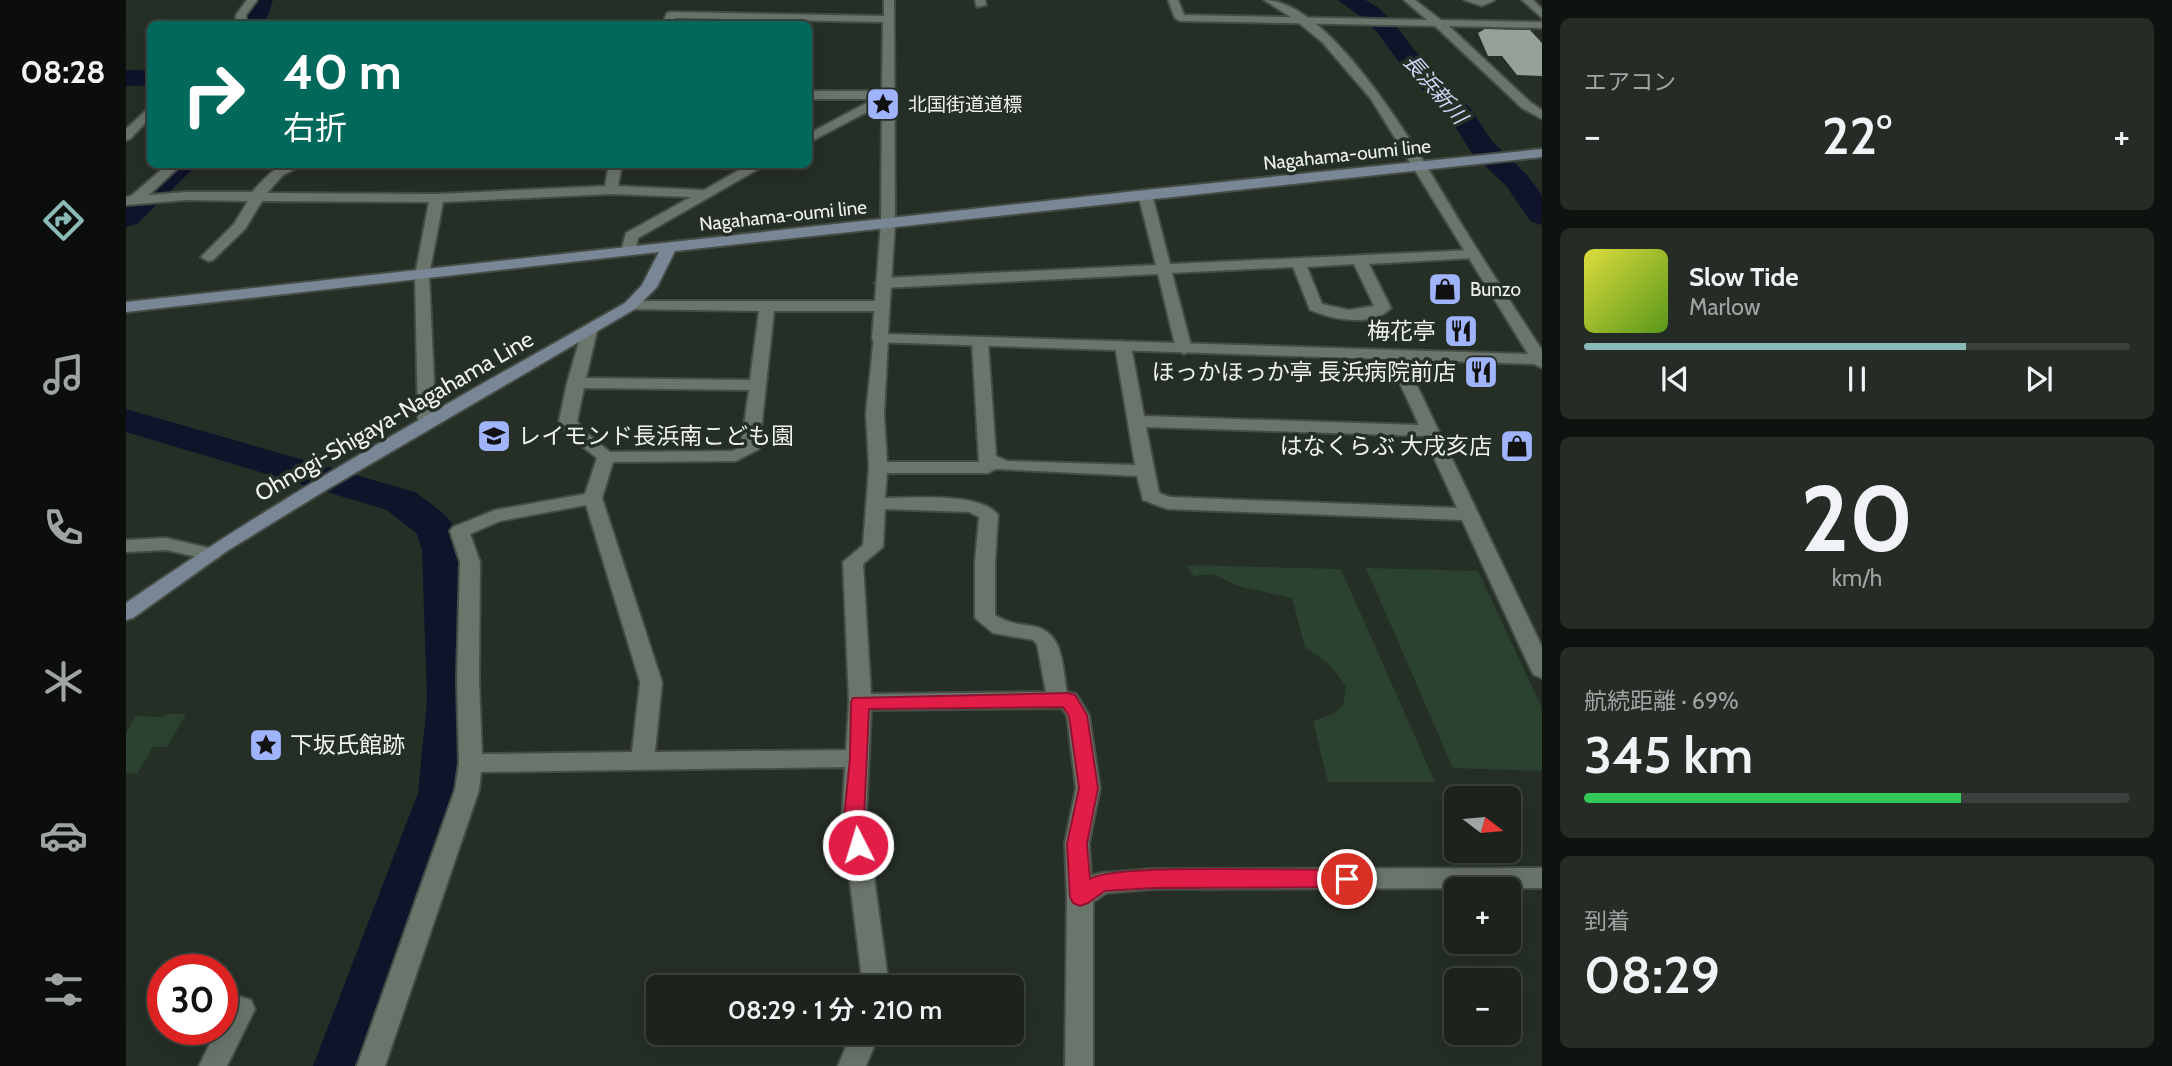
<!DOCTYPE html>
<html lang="ja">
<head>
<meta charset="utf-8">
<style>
	:root { --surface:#1c231c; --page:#252b25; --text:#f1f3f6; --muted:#a0a4a3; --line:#3a403b; --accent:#8bbbb9 }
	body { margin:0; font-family:Cabin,"Noto Sans JP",sans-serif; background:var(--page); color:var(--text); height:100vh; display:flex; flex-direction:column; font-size:26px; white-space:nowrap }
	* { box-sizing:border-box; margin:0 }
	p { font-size:23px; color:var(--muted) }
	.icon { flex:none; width:38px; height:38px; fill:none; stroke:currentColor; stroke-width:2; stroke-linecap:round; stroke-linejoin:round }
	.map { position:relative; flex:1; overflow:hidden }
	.drawer { display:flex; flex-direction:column; gap:18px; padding:18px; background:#0f130f; width:630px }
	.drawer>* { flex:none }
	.top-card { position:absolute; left:21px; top:21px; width:665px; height:147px; border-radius:10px; box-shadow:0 7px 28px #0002,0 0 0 2px var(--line); background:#00695c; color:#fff; overflow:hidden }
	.needle { width:46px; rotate:106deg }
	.buttons { position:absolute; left:1318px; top:786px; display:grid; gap:14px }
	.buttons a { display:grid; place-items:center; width:77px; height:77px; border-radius:10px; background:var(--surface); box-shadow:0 7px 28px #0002,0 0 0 2px var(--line); font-size:35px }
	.speed { position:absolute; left:21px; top:954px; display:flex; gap:14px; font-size:35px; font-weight:700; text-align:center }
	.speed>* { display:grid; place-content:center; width:91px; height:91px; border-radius:50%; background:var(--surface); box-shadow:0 7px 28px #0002,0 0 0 2px var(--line); line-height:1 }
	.speed .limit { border:10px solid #d22; background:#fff; color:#111 }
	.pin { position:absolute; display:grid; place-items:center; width:60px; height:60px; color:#fff; margin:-30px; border:4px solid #fff; border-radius:50%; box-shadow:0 2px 7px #0007 }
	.me { position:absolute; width:77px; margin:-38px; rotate:355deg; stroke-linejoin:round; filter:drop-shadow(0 0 5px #0008) }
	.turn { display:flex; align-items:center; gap:24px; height:147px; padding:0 21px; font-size:32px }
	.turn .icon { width:91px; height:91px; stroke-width:2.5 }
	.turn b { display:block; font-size:49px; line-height:60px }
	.big { font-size:52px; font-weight:600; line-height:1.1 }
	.drawer .card { flex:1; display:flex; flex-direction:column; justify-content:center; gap:10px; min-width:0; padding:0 24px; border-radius:10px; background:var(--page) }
	.drawer .dial { align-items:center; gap:0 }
	.dial b { font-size:91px; line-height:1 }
	.song { display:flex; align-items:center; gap:21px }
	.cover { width:84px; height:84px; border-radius:10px; background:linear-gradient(135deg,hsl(60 70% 55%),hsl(90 70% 35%)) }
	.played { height:7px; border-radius:4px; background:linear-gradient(90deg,var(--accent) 70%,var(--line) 70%) }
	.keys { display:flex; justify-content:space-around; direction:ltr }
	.heat { display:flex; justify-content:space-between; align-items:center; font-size:38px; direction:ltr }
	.charge { height:10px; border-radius:5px; background:linear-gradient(90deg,#34c759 69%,var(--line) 0) }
	.trip { position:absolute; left:520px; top:975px; width:378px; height:70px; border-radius:10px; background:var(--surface); box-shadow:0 7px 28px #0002,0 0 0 2px var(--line); font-weight:600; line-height:70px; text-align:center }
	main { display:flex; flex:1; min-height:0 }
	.tab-bar { display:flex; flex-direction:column; width:126px; justify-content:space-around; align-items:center; background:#0b0e0b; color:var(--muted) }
	.tab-bar .icon { width:49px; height:49px }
	.tab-bar .active { color:var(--accent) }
	.tab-bar b { font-size:32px; color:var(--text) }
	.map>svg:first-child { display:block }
</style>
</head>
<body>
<main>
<nav class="tab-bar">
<b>08:28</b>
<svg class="icon active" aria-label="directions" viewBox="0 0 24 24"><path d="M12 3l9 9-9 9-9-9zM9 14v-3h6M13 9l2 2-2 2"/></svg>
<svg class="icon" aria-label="music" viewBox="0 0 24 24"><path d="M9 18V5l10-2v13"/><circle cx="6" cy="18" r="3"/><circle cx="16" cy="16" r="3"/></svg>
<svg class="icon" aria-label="phone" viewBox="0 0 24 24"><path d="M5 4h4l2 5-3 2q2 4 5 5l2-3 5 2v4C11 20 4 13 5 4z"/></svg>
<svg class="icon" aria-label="climate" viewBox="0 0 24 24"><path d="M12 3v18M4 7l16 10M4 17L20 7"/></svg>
<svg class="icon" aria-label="car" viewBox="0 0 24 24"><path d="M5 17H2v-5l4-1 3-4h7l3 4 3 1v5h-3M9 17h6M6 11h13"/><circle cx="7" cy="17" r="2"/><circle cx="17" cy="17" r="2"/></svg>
<svg class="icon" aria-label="filters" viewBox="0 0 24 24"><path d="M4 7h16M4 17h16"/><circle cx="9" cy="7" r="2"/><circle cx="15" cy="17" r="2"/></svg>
</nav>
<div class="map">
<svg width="1416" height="1066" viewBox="0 0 1416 1066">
	<rect width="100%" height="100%" fill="#252f26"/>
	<g fill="#2c4230">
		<path d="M1060,565L1215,569L1309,782H1202L1187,721L1207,714L1217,705L1220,686L1204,665L1179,647L1166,598L1112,586L1087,574L1068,576Z"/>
		<path d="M1240,568L1352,571L1416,708V771L1327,768Z"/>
		<path d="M39,714H60L41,747H27L11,774L0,773V733L10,716L37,717Z"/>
	</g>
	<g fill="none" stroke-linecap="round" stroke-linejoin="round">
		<g fill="#0f142b" fill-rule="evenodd">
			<path d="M125,0H147L139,24H116Z"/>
			<path d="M1211,0H1239L1253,8L1266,21L1302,67L1344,108L1366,141L1401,175L1416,195V225L1405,222L1381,187L1345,152L1324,118L1284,77L1250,31L1237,18Z"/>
			<rect x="0" y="70" width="24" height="16"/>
			<path d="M41,164H72L11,224L0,227V202Z"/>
			<path d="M0,409L289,492C317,513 327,516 338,550L349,701L344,793L249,1066H187L292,793L301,701L296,550L291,534L261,510L0,432Z"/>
		</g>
	</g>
	<path fill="#96a298" d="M1359,29L1404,30L1416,43V76L1391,75L1376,56H1362L1352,33Z"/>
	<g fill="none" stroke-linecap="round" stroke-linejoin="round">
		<g stroke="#444c45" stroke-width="4">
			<g id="minor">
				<path d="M121,0H131L120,15V24H110V15Z"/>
				<path d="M758,0H768L769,223L762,227L755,223L756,104L682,143V134L748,99H682V91H756L757,22L549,18L546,24H536L541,13L545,12L758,16Z"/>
				<path d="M849,0H859L860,5L851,7Z"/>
				<path d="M1042,0H1052L1058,15L1301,20L1278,0H1289L1315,20L1416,22V28L1323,26L1404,102L1416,110V119L1396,108L1309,26L1054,21L1049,18Z"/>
				<path d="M1338,0H1369L1356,6Z"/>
				<path d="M1396,0H1407L1416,9V18Z"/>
				<path d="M24,107V118L4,139L0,140V129Z"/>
				<path d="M42,164H56L23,195L60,192H126C145,172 149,164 178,164L157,175L141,193L311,194L479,186L483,164H496L492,186L578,190L624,164H641L512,238L509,251L502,255L495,251L500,233L565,197L485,194L317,202L303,275L310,423L301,428L292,423L289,275L303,202L136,201L119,229L87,260L82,261L75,257L108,224L122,201L60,200L0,205V197L5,196Z"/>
				<path d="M1019,190L1026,194L1044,264L1347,250L1354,254L1347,258L1243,264L1265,308C1246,328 1206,319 1184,310L1167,267L1046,273L1066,349L1058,354L1050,349L1032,274L757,288L749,283L757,278L1030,265L1012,194ZM1228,264L1248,306L1223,310L1196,304L1181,267Z"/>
				<path d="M504,301H756L764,306L756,311H648L633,449L610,461L487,462L476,498L536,682L529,752L720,750L723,702L717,562L737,545L743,467L740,414L748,336H760L762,339L758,414L761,462H853L846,342L854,337L862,342L870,456L881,461L1009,465L989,346L991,343L997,341L1005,346L1018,416L1293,425L1261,355L1263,352H1275L1416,647V678L1408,675L1405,670L1336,520L1041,509L1017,500L1011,476L870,469L862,473H761L759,498C787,498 855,492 872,515L869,562V615C881,623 892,624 906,626C938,631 936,665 941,692L950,694L963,715L974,788L963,843L965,876L975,873L1027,869L1416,868V888L1027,889L980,893L967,902V1066H939L941,897L939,843L950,788L941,716L936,708L745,710L740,818L763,987H737L716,818L719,767L355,772L353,790L259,1066H231L329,790L333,763L331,680L334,562L324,531L327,527L369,510L459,494L471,458L445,438L433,421L441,383L457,328L463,326L471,331L460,378L624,380L633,311L499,309L496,306L499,303ZM458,388L623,390L615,446L607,451L484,452L457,430L451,421ZM1020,427L1298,436L1331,508L1044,497L1033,493ZM460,505L514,682L506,752L356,754L353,680L354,562L344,534L374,521ZM759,509L843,512L853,517L849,562V618L867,633L907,640L911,644L920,692L745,694L737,564L757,547Z"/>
				<path d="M40,538L92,550L95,554L92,558L85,560L40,550L0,552V540Z"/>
				<path d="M115,997L125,1000L129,1009L101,1066H73L91,1029H96V1019L105,1000Z"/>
				<path d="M726,1032H754L740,1066H712Z"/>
			</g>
		</g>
		<g stroke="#444c45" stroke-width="4">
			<path id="tertiary" d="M1138,0C1209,0 1302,169 1336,225C1362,267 1389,309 1416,350V368L1408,364L748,342L746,339L755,223L762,219L769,223L762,334L1402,354L1245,99L1196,42L1168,19Z"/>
		</g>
		<g stroke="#444c45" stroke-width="4">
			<path id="secondary" d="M1416,149V157L549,251L531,287L509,309L200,490L101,551L7,618L0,620V603C160,492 330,399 499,303L516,285L533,252L0,312V302L1019,190Z"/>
		</g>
		<use href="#minor" fill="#6a756c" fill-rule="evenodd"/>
		<use href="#tertiary" fill="#6a756c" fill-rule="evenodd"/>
		<use href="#secondary" fill="#798695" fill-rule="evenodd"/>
	</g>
	<path fill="#e11d48" stroke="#92132f" stroke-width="2" d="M942,693L949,695L961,715L972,788L961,844L964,879C989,863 1179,871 1221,870L1229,873L1232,879L1229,885L1221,887L1027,888L979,891L962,903L954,906L947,903L944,897L941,844L953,788L943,716L937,707L743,709L738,818L742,845L739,851L732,853L724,851L718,818L724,758L725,702L727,698Z"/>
	<defs>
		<g id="sight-square" transform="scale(1.75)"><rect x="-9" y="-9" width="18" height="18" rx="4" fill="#a0b3fd" stroke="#252f26"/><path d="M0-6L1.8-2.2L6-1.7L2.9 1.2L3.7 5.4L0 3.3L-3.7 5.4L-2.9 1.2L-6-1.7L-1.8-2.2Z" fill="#111"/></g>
		<g id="shop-square" transform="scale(1.75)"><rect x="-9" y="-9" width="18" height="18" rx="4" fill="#a0b3fd" stroke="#252f26"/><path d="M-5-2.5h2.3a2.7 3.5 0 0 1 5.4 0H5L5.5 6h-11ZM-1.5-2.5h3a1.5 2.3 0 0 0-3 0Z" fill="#111"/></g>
		<g id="restaurant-square" transform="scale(1.75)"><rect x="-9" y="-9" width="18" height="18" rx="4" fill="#a0b3fd" stroke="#252f26"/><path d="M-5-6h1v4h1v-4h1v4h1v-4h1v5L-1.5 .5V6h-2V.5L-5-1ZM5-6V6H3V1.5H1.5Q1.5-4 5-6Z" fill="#111"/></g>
		<g id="school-square" transform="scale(1.75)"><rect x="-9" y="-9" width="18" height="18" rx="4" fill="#a0b3fd" stroke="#252f26"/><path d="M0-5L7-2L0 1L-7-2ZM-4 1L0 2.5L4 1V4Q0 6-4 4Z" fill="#111"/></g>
	</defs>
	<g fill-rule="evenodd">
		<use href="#sight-square" x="757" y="104"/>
		<use href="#shop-square" x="1319" y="289"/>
		<use href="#restaurant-square" x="1335" y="331"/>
		<use href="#restaurant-square" x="1355" y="372"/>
		<use href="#school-square" x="368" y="436"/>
		<use href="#shop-square" x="1391" y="446"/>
		<use href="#sight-square" x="140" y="745"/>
	</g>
	<g text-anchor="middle" stroke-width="7" stroke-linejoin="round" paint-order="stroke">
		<g font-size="19" fill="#edf3ee" stroke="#252f26" text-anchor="start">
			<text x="782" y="111">北国街道道標</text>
			<text x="1344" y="296">Bunzo</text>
		</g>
		<g font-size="19" fill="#edf3ee" stroke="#252f26">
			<text transform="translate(1221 154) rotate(-6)" y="7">Nagahama-oumi line</text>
			<text transform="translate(657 215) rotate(-6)" y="7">Nagahama-oumi line</text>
		</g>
		<g font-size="21" font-style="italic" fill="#ced8f9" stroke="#252f26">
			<text transform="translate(1309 89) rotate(49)" y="7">長浜新川</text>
		</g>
		<g font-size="23" fill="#edf3ee" stroke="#252f26" text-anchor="end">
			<text x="1310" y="339">梅花亭</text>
			<text x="1330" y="380">ほっかほっか亭 長浜病院前店</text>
			<text x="392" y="444" text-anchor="start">レイモンド長浜南こども園</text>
			<text x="1366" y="454">はなくらぶ 大戌亥店</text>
			<text x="164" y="753" text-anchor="start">下坂氏館跡</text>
		</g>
		<g font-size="23" fill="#edf3ee" stroke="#252f26">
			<text transform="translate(268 416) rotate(-30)" y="8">Ohnogi-Shigaya-Nagahama Line</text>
		</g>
	</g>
</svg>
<div class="buttons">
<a><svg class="needle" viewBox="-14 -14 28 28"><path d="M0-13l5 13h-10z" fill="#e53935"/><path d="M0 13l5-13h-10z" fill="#a0a4a3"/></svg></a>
<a>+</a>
<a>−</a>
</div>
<div class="speed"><div class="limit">30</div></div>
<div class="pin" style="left:1221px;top:879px;background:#d93025"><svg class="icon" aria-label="arrive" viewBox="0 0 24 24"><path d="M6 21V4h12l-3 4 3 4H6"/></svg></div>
<svg class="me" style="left:732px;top:845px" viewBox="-20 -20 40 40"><circle r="17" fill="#e11d48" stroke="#fff" stroke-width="3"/><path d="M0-11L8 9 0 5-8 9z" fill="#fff"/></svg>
<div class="trip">08:29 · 1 分 · 210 m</div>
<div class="top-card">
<div class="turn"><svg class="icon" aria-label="right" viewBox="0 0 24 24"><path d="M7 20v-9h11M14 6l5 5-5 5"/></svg><div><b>40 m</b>右折</div></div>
</div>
</div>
<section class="drawer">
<div class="card"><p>エアコン</p>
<div class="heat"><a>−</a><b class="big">22°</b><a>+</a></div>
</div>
<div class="card">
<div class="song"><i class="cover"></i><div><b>Slow Tide</b><p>Marlow</p></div></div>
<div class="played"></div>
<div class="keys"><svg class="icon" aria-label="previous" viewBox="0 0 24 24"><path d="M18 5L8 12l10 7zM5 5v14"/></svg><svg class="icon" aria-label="pause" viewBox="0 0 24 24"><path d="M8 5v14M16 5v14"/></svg><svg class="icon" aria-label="next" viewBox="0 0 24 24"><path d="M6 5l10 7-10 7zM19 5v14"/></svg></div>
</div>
<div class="card dial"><b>20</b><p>km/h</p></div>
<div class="card"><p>航続距離 · 69%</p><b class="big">345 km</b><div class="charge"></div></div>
<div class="card"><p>到着</p><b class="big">08:29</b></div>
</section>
</main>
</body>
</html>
